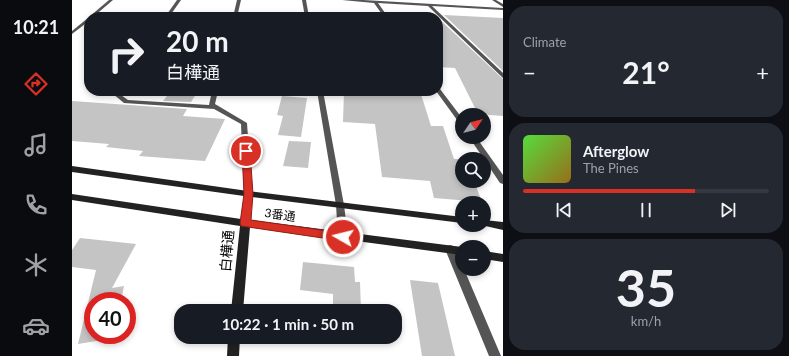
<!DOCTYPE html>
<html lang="en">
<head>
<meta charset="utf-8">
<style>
	:root { --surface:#171b24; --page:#242831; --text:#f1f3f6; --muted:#9ea1a6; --line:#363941; --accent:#d93025 }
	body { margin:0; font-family:Lato,"Noto Sans JP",sans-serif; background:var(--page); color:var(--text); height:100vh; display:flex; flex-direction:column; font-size:15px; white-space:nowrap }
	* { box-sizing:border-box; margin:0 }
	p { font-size:13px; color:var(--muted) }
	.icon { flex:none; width:22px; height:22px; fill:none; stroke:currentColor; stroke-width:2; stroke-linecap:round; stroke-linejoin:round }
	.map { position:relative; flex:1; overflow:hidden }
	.side { display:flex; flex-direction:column; gap:6px; padding:6px; background:#0d0f14; width:286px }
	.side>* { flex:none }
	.guide { position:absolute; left:12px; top:12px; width:359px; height:84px; border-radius:16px; box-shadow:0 2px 6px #0003; background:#171b24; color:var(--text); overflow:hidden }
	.needle { width:26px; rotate:55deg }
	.controls { position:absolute; left:383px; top:108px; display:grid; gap:8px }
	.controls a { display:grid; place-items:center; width:36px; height:36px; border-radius:50%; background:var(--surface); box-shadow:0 2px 6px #0003; font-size:20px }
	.speed { position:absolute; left:12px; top:292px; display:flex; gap:8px; font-size:20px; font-weight:700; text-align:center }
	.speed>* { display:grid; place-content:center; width:52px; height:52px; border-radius:50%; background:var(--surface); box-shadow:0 2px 6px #0003; line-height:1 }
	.speed .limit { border:6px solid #d22; background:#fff; color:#111 }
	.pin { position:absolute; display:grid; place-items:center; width:34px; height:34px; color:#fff; margin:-17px; border:2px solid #fff; border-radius:50%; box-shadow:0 1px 4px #0007 }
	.me { position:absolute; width:44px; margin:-22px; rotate:278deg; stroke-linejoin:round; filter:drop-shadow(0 0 3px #0008) }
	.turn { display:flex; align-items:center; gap:14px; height:84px; padding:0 16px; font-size:18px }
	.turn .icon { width:52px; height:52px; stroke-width:2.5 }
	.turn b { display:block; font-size:28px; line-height:34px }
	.big { font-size:30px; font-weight:700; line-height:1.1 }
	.side .card { flex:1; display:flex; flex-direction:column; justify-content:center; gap:6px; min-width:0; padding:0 14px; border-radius:16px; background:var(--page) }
	.side .dial { align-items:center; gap:0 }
	.dial b { font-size:52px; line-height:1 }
	.song { display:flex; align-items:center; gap:12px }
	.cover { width:48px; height:48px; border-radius:6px; background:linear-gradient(135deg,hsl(110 70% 55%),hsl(40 70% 35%)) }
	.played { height:4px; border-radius:2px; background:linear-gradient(90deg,var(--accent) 70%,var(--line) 70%) }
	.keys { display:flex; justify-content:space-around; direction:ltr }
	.heat { display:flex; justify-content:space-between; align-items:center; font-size:22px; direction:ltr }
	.trip { position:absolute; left:102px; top:304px; width:228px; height:40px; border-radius:16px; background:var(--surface); box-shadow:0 2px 6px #0003; font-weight:700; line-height:40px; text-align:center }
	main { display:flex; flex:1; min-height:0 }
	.dock { display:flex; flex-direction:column; width:72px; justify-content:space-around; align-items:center; background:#090b0e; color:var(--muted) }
	.dock .icon { width:28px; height:28px }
	.dock .on { color:var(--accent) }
	.dock b { font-size:18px; color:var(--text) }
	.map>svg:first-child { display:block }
</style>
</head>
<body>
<main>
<nav class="dock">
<b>10:21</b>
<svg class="icon on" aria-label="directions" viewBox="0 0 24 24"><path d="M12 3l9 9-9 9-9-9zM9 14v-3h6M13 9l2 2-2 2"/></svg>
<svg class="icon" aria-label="music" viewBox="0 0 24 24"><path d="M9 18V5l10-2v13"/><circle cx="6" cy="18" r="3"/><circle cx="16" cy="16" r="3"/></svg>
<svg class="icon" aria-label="phone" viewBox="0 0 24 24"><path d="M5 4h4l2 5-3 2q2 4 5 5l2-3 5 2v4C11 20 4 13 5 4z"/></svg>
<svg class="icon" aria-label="climate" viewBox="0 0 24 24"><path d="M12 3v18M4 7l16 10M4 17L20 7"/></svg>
<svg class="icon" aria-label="car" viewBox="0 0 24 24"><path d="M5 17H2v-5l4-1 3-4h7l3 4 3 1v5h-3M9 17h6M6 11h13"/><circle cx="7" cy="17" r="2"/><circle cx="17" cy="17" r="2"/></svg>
</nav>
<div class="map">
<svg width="431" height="356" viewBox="0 0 431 356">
	<rect width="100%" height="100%" fill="#fff"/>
	<g fill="#c4c4c4">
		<path d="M372,15L431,18V71Z"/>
		<path d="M366,18L431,79V116L406,114L383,68L366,67Z"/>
		<path d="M99,91H126L119,102L91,101Z"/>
		<path d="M272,91H348L359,126H371L382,159H390V181H402L410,202L362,198L358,181L310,177L303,124L271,122Z"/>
		<path d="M210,96L235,98L229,137L206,135L211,116L205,115Z"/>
		<path d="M0,101L115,109L111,116L153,119L133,161L67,156L71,151L34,147L37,144L0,141Z"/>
		<path d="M217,141L239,142L236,168L211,166Z"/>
		<path d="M8,238L64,244L40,288L52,286L49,301H21V335H43L42,338L6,344L24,270L0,267V250Z"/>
		<path d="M231,262L282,267L283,282H288L289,311H261V294L228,290Z"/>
		<path d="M338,280L366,283L383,356H350Z"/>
	</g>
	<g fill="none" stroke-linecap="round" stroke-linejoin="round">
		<g fill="#555" fill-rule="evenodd">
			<path d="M37,0H41L21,17H17Z"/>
			<path d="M105,0H109L97,17H93Z"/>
			<path d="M165,0H169L165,17H161Z"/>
			<path d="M230,0H234L237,17H233Z"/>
			<path d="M270,0H291L431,8V10L360,6L431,73V78L356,6L306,3L316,17H312L302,3Z"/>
			<path d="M420,0H424L431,4V7Z"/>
			<path d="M16,18H17V21L0,34V31Z"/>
			<path d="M366,88L368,89L390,118V125L388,124L364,91H366Z"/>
			<path d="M41,91H47L46,93L56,100L137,105L140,91H146L143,104L175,123L180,194L179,196H173L172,194L169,124L142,109L52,103L41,94Z"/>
			<path d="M245,91H251L272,205L276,237L274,240L271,241L268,240L266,237L264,205Z"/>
			<path d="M397,137H404L431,175V184L428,183Z"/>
			<path d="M378,245L381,246C385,253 390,261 390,269H392L429,356H417L373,249L375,246Z"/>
		</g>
		<g fill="#222" fill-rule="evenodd">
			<path d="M0,166L176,191L390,217V223L180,197L178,220L390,247V255L178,227L171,311H159L168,226L0,200V194L169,219L172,196L0,172Z"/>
			<path d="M412,220L431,222V230L409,225H412Z"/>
			<path d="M412,251L431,254V262L412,259Z"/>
			<path d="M156,337H168L167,356H155Z"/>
		</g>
	</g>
	<path fill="#d93025" stroke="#8d1f18" d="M174,148L178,151L181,194L179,220L271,233L275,234L276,237L275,240L271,241L169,226L168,223L172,194L170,151Z"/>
	<g text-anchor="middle" stroke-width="3" stroke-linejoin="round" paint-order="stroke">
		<g font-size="12" fill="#000" stroke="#fff">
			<text transform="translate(208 215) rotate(8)" y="4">3番通</text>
		</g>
		<g font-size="14" fill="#000" stroke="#fff">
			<text transform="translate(155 251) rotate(-85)" y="5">白樺通</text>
		</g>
	</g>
</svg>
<div class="controls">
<a><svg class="needle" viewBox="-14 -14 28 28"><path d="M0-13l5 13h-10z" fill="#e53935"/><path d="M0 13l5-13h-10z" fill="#9ea1a6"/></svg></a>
<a><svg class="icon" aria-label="search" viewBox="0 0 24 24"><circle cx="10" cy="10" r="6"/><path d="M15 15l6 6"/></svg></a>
<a>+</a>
<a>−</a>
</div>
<div class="speed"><div class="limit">40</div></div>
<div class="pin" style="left:174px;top:151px;background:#d93025"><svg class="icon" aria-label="arrive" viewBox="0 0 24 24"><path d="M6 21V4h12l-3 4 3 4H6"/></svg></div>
<svg class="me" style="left:271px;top:237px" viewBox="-20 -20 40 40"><circle r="17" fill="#d93025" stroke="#fff" stroke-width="3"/><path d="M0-11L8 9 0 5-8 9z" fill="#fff"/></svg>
<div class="trip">10:22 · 1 min · 50 m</div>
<div class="guide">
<div class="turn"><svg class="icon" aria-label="right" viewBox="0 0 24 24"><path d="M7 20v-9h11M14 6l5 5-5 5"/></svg><div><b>20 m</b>白樺通</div></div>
</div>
</div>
<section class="side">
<div class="card"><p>Climate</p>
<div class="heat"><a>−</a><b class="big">21°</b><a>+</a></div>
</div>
<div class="card">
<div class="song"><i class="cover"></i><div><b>Afterglow</b><p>The Pines</p></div></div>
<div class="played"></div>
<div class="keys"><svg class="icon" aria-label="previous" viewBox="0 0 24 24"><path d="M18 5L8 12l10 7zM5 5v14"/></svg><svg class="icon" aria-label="pause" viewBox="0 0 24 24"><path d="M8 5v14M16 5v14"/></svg><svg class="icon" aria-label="next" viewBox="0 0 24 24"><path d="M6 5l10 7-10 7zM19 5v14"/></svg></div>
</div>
<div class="card dial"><b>35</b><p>km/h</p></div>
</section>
</main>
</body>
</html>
